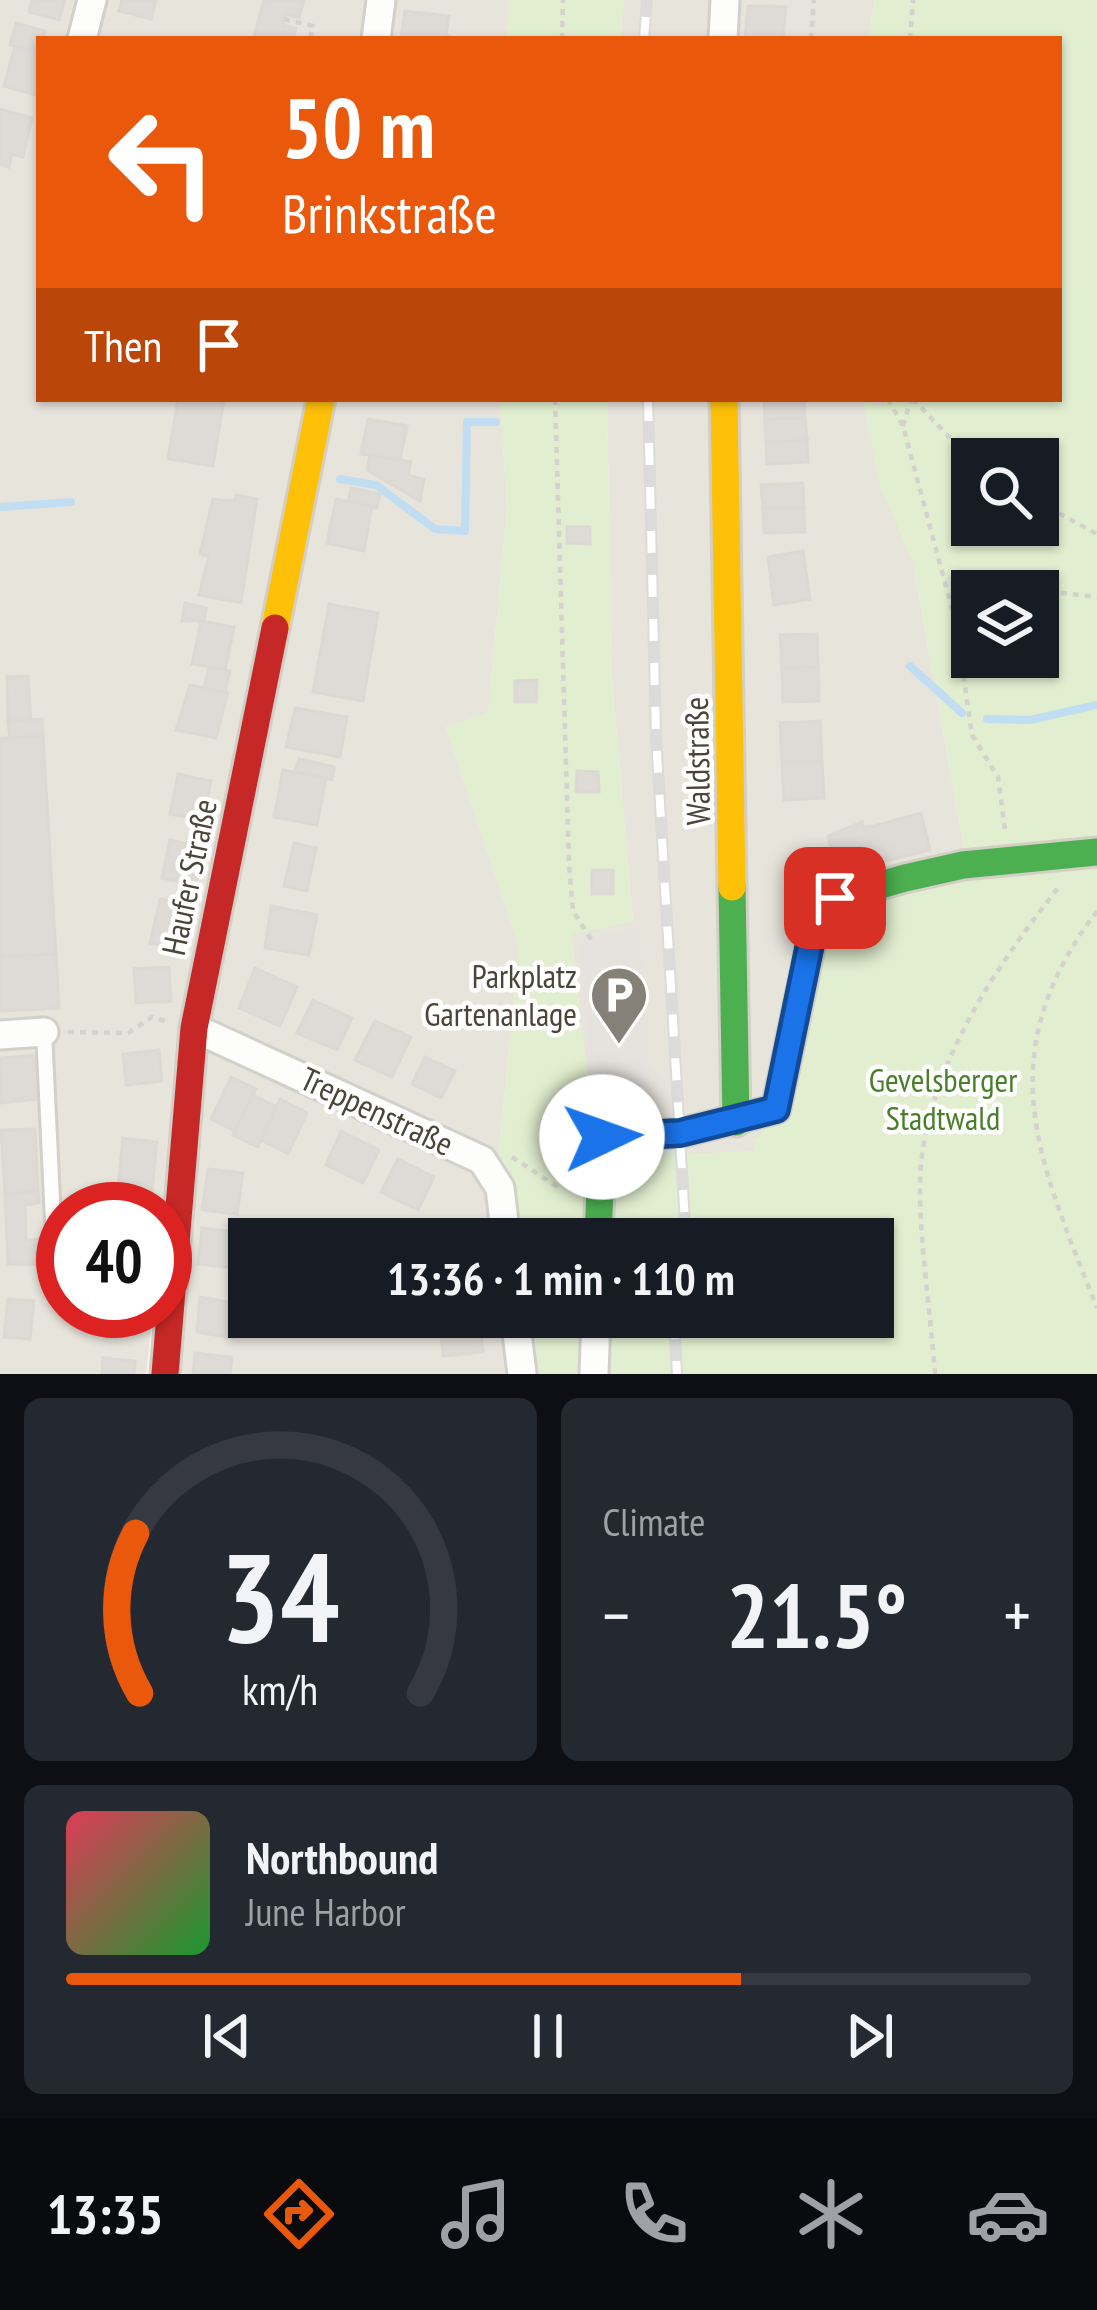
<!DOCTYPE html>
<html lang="en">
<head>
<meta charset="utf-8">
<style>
	:root { --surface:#171b24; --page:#242831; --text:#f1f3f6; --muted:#9ea1a6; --line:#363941; --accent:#ea580c }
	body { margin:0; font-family:"PT Sans Narrow",sans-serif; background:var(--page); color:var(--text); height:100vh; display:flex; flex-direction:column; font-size:45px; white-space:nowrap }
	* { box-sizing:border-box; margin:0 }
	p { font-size:39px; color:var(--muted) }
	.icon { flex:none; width:66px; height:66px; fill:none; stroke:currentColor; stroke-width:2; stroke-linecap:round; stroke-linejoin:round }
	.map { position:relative; height:1374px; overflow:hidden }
	.panel { display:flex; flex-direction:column; gap:24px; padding:24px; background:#0d0f14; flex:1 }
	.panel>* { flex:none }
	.hud { position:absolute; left:36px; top:36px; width:1026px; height:366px; border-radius:0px; box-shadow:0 3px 9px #0004; background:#ea580c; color:#fff; overflow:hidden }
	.buttons { position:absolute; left:951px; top:438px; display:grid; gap:24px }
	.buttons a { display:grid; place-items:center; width:108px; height:108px; border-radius:0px; background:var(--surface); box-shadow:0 3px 9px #0004; font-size:60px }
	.speed { position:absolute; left:36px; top:1182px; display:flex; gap:24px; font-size:60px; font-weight:700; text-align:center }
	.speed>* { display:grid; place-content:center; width:156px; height:156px; border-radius:50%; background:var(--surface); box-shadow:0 3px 9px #0004; line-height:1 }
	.speed .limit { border:18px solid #d22; background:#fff; color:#111 }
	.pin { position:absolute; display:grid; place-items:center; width:102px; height:102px; color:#fff; margin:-51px; border-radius:24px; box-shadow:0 6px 18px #0006 }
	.me { position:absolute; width:132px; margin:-66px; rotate:87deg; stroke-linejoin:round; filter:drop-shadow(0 0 9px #0008) }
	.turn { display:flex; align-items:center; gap:42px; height:252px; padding:0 48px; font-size:54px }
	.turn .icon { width:156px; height:156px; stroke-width:2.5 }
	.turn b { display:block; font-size:84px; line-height:102px }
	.then { display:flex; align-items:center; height:114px; padding:0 48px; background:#0003; gap:24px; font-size:45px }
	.big { font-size:90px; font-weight:800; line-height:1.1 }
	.panel .tile { flex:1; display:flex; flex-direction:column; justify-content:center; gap:18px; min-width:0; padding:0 42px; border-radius:18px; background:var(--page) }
	.panel .dial { align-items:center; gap:0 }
	.dial svg { height:312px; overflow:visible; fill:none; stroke:var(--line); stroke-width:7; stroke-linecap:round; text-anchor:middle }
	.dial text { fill:var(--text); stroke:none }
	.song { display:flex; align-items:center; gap:36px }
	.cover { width:144px; height:144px; border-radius:18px; background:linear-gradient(135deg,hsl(350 70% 55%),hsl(130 70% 35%)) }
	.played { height:12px; border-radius:6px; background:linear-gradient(90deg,var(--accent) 70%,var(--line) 70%) }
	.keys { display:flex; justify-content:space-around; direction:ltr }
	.heat { display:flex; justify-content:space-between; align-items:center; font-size:66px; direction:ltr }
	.panel .tiles { flex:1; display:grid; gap:24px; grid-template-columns:1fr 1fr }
	.tile:last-child { grid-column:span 2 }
	.trip { position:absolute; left:228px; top:1218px; width:666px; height:120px; border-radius:0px; background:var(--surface); box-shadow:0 3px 9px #0004; font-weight:800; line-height:120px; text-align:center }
	.tab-bar { display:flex; height:192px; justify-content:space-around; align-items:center; background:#090b0e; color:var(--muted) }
	.tab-bar .icon { width:84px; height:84px }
	.tab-bar .active { color:var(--accent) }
	.tab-bar b { font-size:54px; color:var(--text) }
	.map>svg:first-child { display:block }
</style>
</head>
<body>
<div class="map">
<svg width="1097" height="1374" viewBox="0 0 1097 1374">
	<rect width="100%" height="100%" fill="#f4f2ee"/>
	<g fill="#e7e4dc">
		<path d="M0,0H509L507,39H39V399H318L165,1209H63V1311H153L146,1374H0Z"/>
		<path d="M624,0H874L869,39H621Z"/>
		<path d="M321,399H500L507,507L488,713L446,727L519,946L496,1181L506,1239H249V1317H515L522,1374H165L194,1028Z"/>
		<path d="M607,399H884L965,855L757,1151L597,1159L571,934L633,921L612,678Z"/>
	</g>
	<g fill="#e1eecf" fill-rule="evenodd">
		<path d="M509,0H624L621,39H507Z"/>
		<path d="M874,0H1097V1374H520L513,1317H873V1239H503L496,1180L519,946L446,727L488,712L507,507L500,399H607L612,678L633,921L571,935L597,1158L756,1151L753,1138L760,1137L809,920L965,855L913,562L880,487L863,399L884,407V399H1059V39H869ZM972,459H1038V525H972ZM972,591H1038V657H972Z"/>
	</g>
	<path fill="#e6e3df" d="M640,927L652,1123L597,1127L578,939Z"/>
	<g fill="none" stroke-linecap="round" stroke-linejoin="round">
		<g stroke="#c0ddf1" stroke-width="8">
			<path d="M340,479L376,485L435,529L465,531L467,422H496"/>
			<path d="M0,507L71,502"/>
			<path d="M910,666L962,713"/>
			<path d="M987,719L1030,720L1097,705"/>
		</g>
	</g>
	<g fill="#dedbd6" stroke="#dcd9d4" stroke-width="3">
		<path d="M32,0H65L59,20L29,12Z"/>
		<path d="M122,0H156L151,19L119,11Z"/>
		<path d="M264,0H304L299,18L286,14L284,19L283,25L296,28L293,39H253Z"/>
		<path d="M748,6L786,7L783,39H745Z"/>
		<path d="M405,11L449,16L446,35L454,39H401Z"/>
		<path d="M16,23L45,31L39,53L10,45Z"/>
		<path d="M15,46L39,53V96L4,86Z"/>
		<path d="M0,109L32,118L23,157L12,154L9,167L0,164Z"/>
		<path d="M178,399H224L213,466L168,459Z"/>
		<path d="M764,399H804L805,418L765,419Z"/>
		<path d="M805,418L807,440L766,442L765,419Z"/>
		<path d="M368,419L407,426L400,460L361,454Z"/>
		<path d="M807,440L808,462L767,464L766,442Z"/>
		<path d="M370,455L411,462L408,475L424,479L420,501L367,470Z"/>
		<path d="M803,483L804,508H763L761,485Z"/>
		<path d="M351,488L380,494L377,508L348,502Z"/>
		<path d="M237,495L257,499L241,603L199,595L209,556L200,554L213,499L234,501Z"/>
		<path d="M336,499L372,506L364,551L327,543Z"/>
		<path d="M763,508H804L805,532L764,533Z"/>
		<path d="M567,527H590V544L567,543Z"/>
		<path d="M803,551L810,599L774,605L768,557Z"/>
		<path d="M185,603L206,608L204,621H182Z"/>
		<path d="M329,604L378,613L363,701L313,692Z"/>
		<path d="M201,621L234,627L225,670L192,664Z"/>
		<path d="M817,634L818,667L782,668L780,635Z"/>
		<path d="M209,667L230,671L225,692L204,688Z"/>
		<path d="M818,667L819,701L783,702L782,668Z"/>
		<path d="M28,676L31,720L8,721L7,677Z"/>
		<path d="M537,680L536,702H515V681Z"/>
		<path d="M190,685L228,693L216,738L176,730Z"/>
		<path d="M295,708L347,717L340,757L286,747Z"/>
		<path d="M42,719L43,736L10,738L8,721Z"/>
		<path d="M820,721L822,761L782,762L780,723Z"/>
		<path d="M43,736L56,954L0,957V738Z"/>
		<path d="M299,759L334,767L332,780L295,772Z"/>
		<path d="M822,761L824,798L784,800L782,762Z"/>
		<path d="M283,770L326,778L317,825L274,817Z"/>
		<path d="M577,771L598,772L599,792H576Z"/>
		<path d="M178,774L211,781L203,820L170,814Z"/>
		<path d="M921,813L930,850L837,873L828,836L862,822L863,827L874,826Z"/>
		<path d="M170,840L204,848L196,885L162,878Z"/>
		<path d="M294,843L316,848L307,891L284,886Z"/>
		<rect x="592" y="870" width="21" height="24"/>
		<path d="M160,899L191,904L182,949L150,943Z"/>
		<path d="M271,906L317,915L309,955L265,948Z"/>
		<path d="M56,954L59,1008L0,1011V957Z"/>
		<path d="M169,967L171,1001L136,1003L134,969Z"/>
		<path d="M255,968L297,987L280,1026L239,1008Z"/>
		<path d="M313,1000L352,1018L337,1050L297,1033Z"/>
		<path d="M375,1021L411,1037L392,1077L355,1060Z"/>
		<path d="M159,1050L162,1081L126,1085L123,1054Z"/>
		<path d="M40,1055L42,1099L1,1103L0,1058Z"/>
		<path d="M425,1057L455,1071L441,1098L412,1084Z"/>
		<path d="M231,1077L256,1089L235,1131L211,1119Z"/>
		<path d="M253,1095L277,1107L258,1147L233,1135Z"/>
		<path d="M280,1099L307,1113L288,1154L261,1140Z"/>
		<path d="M35,1129L38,1191L5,1194L1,1130Z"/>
		<path d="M341,1131L379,1150L363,1183L326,1165Z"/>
		<path d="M123,1138L157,1142L150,1209H116Z"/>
		<path d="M398,1159L434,1177L418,1210L381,1192Z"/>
		<path d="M208,1169L243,1173L237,1214L202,1210Z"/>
		<path d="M38,1191L39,1203L25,1205L26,1240L61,1239L62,1265L8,1264L5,1194Z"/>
		<path d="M202,1228L239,1232L235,1268L198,1264Z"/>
		<path d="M200,1297L229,1302L228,1315L236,1318L233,1338L197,1332Z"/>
		<path d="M8,1299L34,1301L30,1339L4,1337Z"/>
		<path d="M479,1317L483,1352L443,1356L440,1320Z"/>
		<path d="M195,1353L232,1357L230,1374H193Z"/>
		<path d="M103,1358L135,1361L134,1374H102Z"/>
	</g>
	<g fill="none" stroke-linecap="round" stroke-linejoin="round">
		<g stroke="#d2d0cb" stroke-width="20">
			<path id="lane" d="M44,1032L53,1221"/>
		</g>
		<g stroke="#d2d0cb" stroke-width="33">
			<g id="street">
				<path d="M82,39L92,0"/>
				<path d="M376,39L381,0"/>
				<path d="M723,39L725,0"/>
				<path d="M194,1028L482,1160L500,1188L506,1239"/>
				<path d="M0,1035L44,1032"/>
				<path d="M515,1317L522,1374"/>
				<path d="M594,1374L596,1317"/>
			</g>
		</g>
		<g stroke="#d3cfc5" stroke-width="33">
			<g id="fast">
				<path d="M732,887L736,1122"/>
				<path d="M598,1239L602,1137L680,1133L776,1109L816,920L835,898L905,878L963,865L1097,852"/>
			</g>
		</g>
		<g stroke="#d3cfc5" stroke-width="33">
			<g id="slow">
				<path d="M724,399L732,887"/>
				<path d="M275,628L321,399"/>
			</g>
		</g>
		<g stroke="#d3cfc5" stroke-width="33">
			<path id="jam" d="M165,1374L194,1028L275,628"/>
		</g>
		<g stroke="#d3d2cc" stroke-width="4.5" stroke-dasharray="6 6" stroke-linecap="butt">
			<path d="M284,19L313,26L310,39"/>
			<path d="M562,39L563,0"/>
			<path d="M811,39L814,0"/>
			<path d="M910,39L913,0"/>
			<path d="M555,399L569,864L573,911L594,944"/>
			<path d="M888,399L903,426L956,624L972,735L998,777L1005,830"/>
			<path d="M913,399L972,461"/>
			<path d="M903,426L911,399"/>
			<path d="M1038,502L1097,534"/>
			<path d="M1038,600L1062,593L1097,597"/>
			<path d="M956,624L972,619"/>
			<path d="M1097,911C988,1056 1038,1158 1097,1308"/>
			<path d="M68,1032L128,1033L152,1017L165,1021"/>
			<path d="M512,1157L556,1186L561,1100L600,1088"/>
			<path d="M935,1374C931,1314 916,1220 921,1164C932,1060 996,967 1058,888"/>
		</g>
		<use href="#lane" stroke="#fdfdfc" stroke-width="14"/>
		<use href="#street" stroke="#fdfdfc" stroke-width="27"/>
		<use href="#fast" stroke="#4caf50" stroke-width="27"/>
		<use href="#slow" stroke="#ffc107" stroke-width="27"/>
		<use href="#jam" stroke="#c62828" stroke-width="27"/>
		<g stroke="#dbdbda" stroke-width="12">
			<g id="rail">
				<path d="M644,39L647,0"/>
				<path d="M648,399L656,737L686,1239"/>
				<path d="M674,1317L677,1374"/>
			</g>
		</g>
		<use href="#rail" stroke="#fff" stroke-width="8" stroke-dasharray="22" stroke-linecap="butt"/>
	</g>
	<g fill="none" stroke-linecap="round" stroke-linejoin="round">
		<g stroke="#114b97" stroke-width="30">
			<path id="route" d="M602,1137L680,1133L776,1109L815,920L835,898"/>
		</g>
		<use href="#route" stroke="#1a73e8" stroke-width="21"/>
	</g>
	<defs>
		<g id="parking-pin" transform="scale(3)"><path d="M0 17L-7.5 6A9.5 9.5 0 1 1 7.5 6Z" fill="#868178" stroke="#fff"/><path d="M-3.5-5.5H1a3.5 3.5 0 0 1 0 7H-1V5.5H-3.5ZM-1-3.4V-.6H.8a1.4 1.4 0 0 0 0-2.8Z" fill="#fff"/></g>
	</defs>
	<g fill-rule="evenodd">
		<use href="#parking-pin" x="619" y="995"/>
	</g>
	<g text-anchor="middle" stroke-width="9" stroke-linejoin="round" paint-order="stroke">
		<g font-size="33" fill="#4b4439" stroke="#fff">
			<text transform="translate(697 761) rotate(-91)" y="12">Waldstraße</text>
			<text transform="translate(189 877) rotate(-78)" y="12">Haufer Straße</text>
			<text transform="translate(377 1111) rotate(25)" y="12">Treppenstraße</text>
		</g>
		<g font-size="33" fill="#4b4439" stroke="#fff" text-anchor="end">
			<text x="577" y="988">Parkplatz<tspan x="577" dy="38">Gartenanlage</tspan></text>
		</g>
		<g font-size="33" fill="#4a7f2a" stroke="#fff">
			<text x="943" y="1092">Gevelsberger<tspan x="943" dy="38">Stadtwald</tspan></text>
		</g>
	</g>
</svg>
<div class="buttons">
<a><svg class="icon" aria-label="search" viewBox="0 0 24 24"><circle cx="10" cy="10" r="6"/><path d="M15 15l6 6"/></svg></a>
<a><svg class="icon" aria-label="layers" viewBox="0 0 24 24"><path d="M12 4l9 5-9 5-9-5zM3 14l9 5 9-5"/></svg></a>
</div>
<div class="speed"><div class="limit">40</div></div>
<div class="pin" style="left:835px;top:898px;background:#d93025"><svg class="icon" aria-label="arrive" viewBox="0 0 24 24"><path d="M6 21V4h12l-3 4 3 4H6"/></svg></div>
<svg class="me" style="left:602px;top:1137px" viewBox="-20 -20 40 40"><circle r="19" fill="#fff"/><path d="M0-13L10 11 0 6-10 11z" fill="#1a73e8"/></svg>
<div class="trip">13:36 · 1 min · 110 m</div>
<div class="hud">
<div class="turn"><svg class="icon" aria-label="left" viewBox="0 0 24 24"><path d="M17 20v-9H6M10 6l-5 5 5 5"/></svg><div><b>50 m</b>Brinkstraße</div></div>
<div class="then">Then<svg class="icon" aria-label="arrive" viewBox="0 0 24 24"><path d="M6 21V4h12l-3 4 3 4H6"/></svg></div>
</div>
</div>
<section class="panel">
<div class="tiles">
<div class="tile dial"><svg viewBox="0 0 100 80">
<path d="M14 69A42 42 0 1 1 86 69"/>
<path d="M14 69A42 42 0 0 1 13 28" stroke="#ea580c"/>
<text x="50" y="56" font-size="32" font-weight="700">34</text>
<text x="50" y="72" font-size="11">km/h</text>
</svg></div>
<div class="tile"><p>Climate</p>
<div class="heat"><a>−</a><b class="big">21.5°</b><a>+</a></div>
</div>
<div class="tile">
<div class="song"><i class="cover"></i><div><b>Northbound</b><p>June Harbor</p></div></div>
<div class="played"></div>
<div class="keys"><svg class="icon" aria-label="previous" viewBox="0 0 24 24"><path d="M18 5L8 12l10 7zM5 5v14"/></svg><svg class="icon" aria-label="pause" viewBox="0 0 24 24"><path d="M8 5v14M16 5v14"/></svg><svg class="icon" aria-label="next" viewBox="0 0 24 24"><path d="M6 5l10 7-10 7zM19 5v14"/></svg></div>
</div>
</div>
</section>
<nav class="tab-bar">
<b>13:35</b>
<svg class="icon active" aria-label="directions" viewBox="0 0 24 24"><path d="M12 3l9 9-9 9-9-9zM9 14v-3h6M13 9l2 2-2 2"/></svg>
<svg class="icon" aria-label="music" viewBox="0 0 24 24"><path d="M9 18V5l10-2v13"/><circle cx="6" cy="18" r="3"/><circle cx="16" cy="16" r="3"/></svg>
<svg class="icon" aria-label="phone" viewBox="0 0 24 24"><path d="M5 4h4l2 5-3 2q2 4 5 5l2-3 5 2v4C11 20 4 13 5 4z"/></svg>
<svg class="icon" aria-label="climate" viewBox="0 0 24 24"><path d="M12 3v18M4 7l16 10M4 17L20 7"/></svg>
<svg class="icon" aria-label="car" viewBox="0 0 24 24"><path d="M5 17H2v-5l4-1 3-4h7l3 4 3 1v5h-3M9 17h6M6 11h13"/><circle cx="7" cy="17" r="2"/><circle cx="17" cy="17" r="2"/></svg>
</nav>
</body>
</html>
